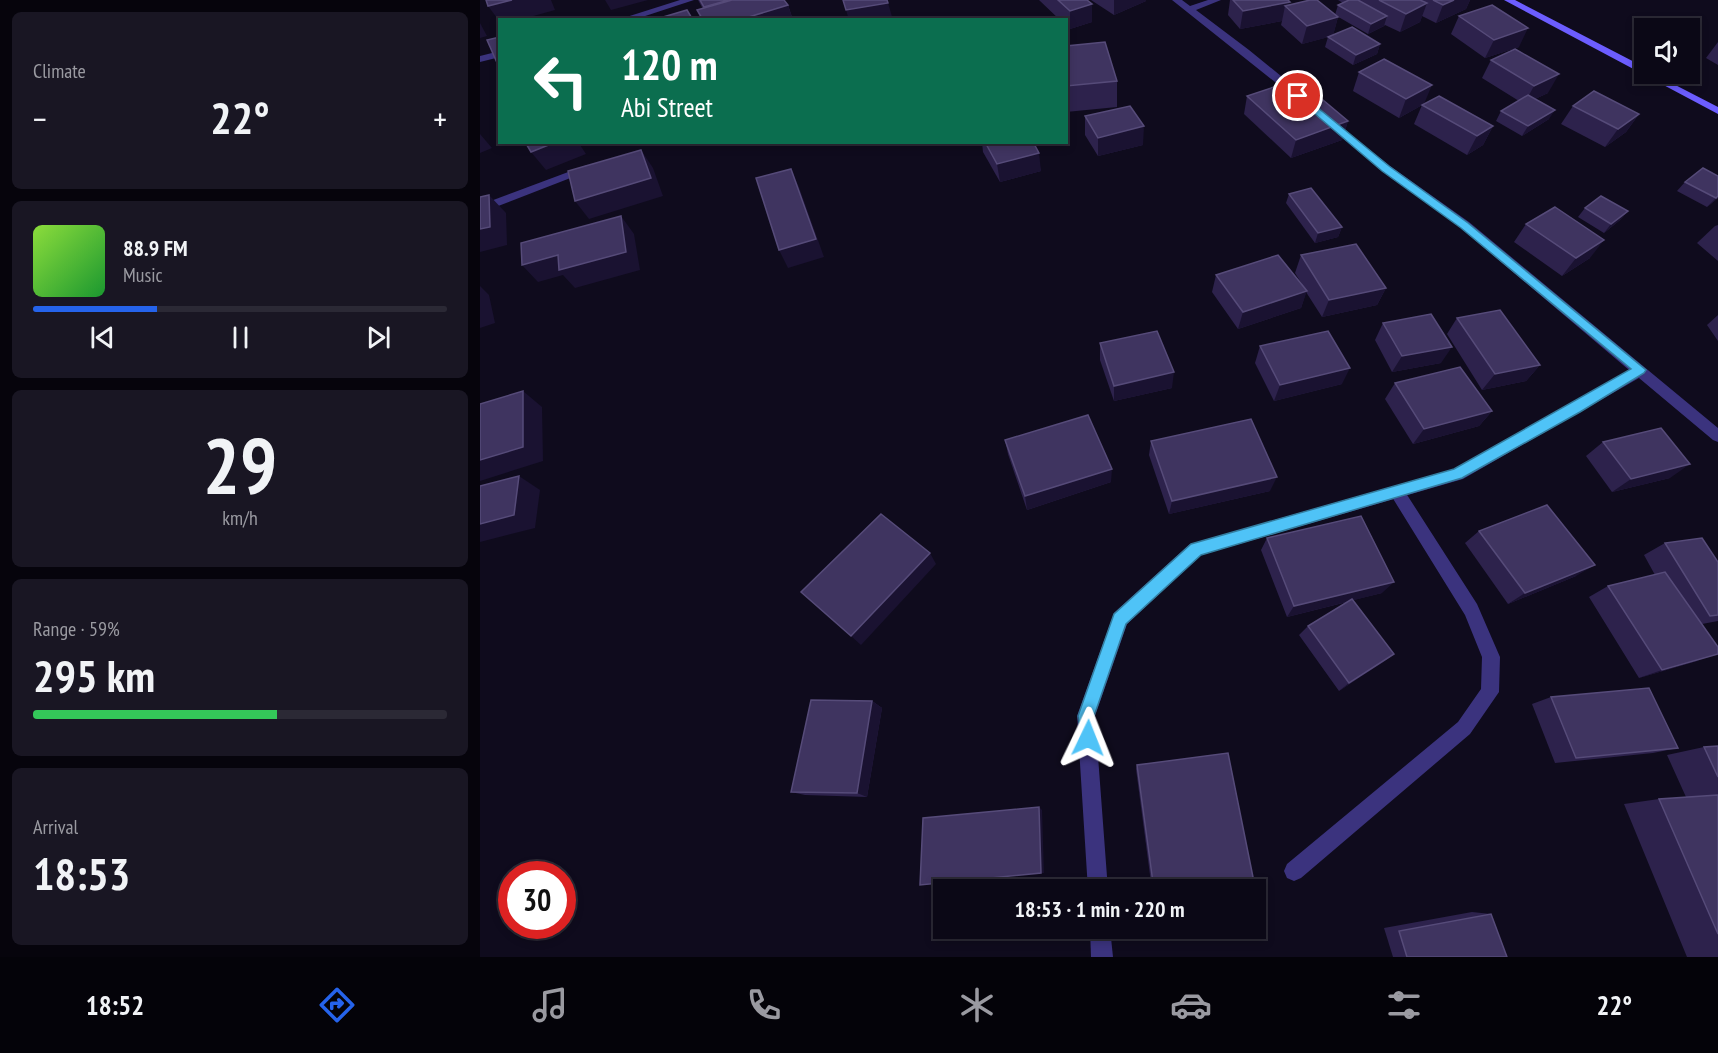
<!DOCTYPE html>
<html lang="en">
<head>
<meta charset="utf-8">
<style>
	:root { --surface:#0b0816; --page:#191623; --text:#f1f3f6; --muted:#9a9aa1; --line:#2b2935; --accent:#2563eb }
	body { margin:0; font-family:"PT Sans Narrow",sans-serif; background:var(--page); color:var(--text); height:100vh; display:flex; flex-direction:column; font-size:22px; white-space:nowrap }
	* { box-sizing:border-box; margin:0 }
	p { font-size:20px; color:var(--muted) }
	.icon { flex:none; width:33px; height:33px; fill:none; stroke:currentColor; stroke-width:2; stroke-linecap:round; stroke-linejoin:round }
	.map { position:relative; flex:1; overflow:hidden }
	.side { display:flex; flex-direction:column; gap:12px; padding:12px; background:#06040c; width:480px }
	.side>* { flex:none }
	.top-card { position:absolute; left:18px; top:18px; width:570px; height:126px; border-radius:0px; box-shadow:0 3px 9px #0003,0 0 0 2px var(--line); background:#0b6e4f; color:#fff; overflow:hidden }
	.tools { position:absolute; left:1154px; top:18px; display:grid; gap:12px }
	.tools a { display:grid; place-items:center; width:66px; height:66px; border-radius:0px; background:var(--surface); box-shadow:0 3px 9px #0003,0 0 0 2px var(--line); font-size:30px }
	.speed { position:absolute; left:18px; top:861px; display:flex; gap:12px; font-size:30px; font-weight:700; text-align:center }
	.speed>* { display:grid; place-content:center; width:78px; height:78px; border-radius:50%; background:var(--surface); box-shadow:0 3px 9px #0003,0 0 0 2px var(--line); line-height:1 }
	.speed .limit { border:9px solid #d22; background:#fff; color:#111 }
	.pin { position:absolute; display:grid; place-items:center; width:51px; height:51px; color:#fff; margin:-26px; border:3px solid #fff; border-radius:50%; box-shadow:0 2px 6px #0007 }
	.me { position:absolute; width:66px; margin:-33px; rotate:2deg; stroke-linejoin:round; filter:drop-shadow(0 0 4px #0008) }
	.turn { display:flex; align-items:center; gap:21px; height:126px; padding:0 24px; font-size:27px }
	.turn .icon { width:78px; height:78px; stroke-width:2.5 }
	.turn b { display:block; font-size:42px; line-height:51px }
	.big { font-size:45px; font-weight:600; line-height:1.1 }
	.side .tile { flex:1; display:flex; flex-direction:column; justify-content:center; gap:9px; min-width:0; padding:0 21px; border-radius:9px; background:var(--page) }
	.side .dial { align-items:center; gap:0 }
	.dial b { font-size:78px; line-height:1 }
	.song { display:flex; align-items:center; gap:18px }
	.cover { width:72px; height:72px; border-radius:9px; background:linear-gradient(135deg,hsl(90 70% 55%),hsl(130 70% 35%)) }
	.played { height:6px; border-radius:3px; background:linear-gradient(90deg,var(--accent) 30%,var(--line) 30%) }
	.keys { display:flex; justify-content:space-around; direction:ltr }
	.heat { display:flex; justify-content:space-between; align-items:center; font-size:33px; direction:ltr }
	.charge { height:9px; border-radius:4px; background:linear-gradient(90deg,#34c759 59%,var(--line) 0) }
	.trip { position:absolute; left:453px; top:879px; width:333px; height:60px; border-radius:0px; background:var(--surface); box-shadow:0 3px 9px #0003,0 0 0 2px var(--line); font-weight:600; line-height:60px; text-align:center }
	.tab-bar { display:flex; height:96px; justify-content:space-around; align-items:center; background:#040309; color:var(--muted) }
	.tab-bar .icon { width:42px; height:42px }
	.tab-bar .active { color:var(--accent) }
	.tab-bar b { font-size:27px; color:var(--text) }
	main { display:flex; flex:1; min-height:0 }
	.map>svg:first-child { display:block }
</style>
</head>
<body>
<main>
<section class="side">
<div class="tile"><p>Climate</p>
<div class="heat"><a>−</a><b class="big">22°</b><a>+</a></div>
</div>
<div class="tile">
<div class="song"><i class="cover"></i><div><b>88.9 FM</b><p>Music</p></div></div>
<div class="played"></div>
<div class="keys"><svg class="icon" aria-label="previous" viewBox="0 0 24 24"><path d="M18 5L8 12l10 7zM5 5v14"/></svg><svg class="icon" aria-label="pause" viewBox="0 0 24 24"><path d="M8 5v14M16 5v14"/></svg><svg class="icon" aria-label="next" viewBox="0 0 24 24"><path d="M6 5l10 7-10 7zM19 5v14"/></svg></div>
</div>
<div class="tile dial"><b>29</b><p>km/h</p></div>
<div class="tile"><p>Range · 59%</p><b class="big">295 km</b><div class="charge"></div></div>
<div class="tile"><p>Arrival</p><b class="big">18:53</b></div>
</section>
<div class="map">
<svg width="1238" height="957" viewBox="0 0 1238 957">
	<rect width="100%" height="100%" fill="#0f0b1d"/>
	<g fill="none" stroke-linecap="round" stroke-linejoin="round">
		<path fill="#3b337e" fill-rule="evenodd" d="M917,485L922,487L997,604L1020,657L1019,692L990,734L821,878L814,881L807,878L804,871L807,864L978,722L1001,689L1002,657L985,615L912,497L909,492L912,487Z"/>
		<g fill="#3b337e" fill-rule="evenodd">
			<path d="M200,0H214L153,20H137Z"/>
			<path d="M692,0H702L710,6L728,0H741L716,10L769,50L823,94V98H815Z"/>
			<path d="M20,51V57L0,62V56Z"/>
			<path d="M849,118L910,166L989,222L1238,428V442L1233,440L1159,378L983,479L721,555L647,624L615,716L628,890H608L597,716L634,613L710,544L974,469L1149,370L981,228L902,170L845,123L844,121Z"/>
			<path d="M107,165L113,168L111,170L0,213V205Z"/>
			<path d="M610,928H630L633,957H611Z"/>
		</g>
		<path fill="#6c5dff" fill-rule="evenodd" d="M1024,0H1035L1164,67V74H1174L1238,107V114Z"/>
	</g>
	<g fill="#2d224c">
		<path d="M218,0H304L308,5L313,20H221L217,10L223,9Z"/>
		<path d="M559,0H607L612,22L590,29L586,26V20H580Z"/>
		<path d="M611,0H666V1L634,15Z"/>
		<path d="M750,0H808L809,5L858,17L853,35L900,44L897,54L873,65L845,47L848,37L822,44L801,25L802,21L760,29L748,15Z"/>
		<path d="M858,0H990L986,9L956,23L942,16L940,22L920,32L905,25L904,26L888,34L855,15L858,5L863,3Z"/>
		<path d="M979,16L1039,47L1005,58L971,34Z"/>
		<path d="M1238,42V65L1226,58Z"/>
		<path d="M586,46L637,81V107L586,112Z"/>
		<path d="M1011,60L1068,93L1055,99L1069,119L1042,136L1016,121L1021,111L1039,101L1002,78Z"/>
		<path d="M879,72L944,104L919,118L873,91Z"/>
		<path d="M767,96L868,121L862,140L811,158L764,114Z"/>
		<path d="M942,105L1013,126L1003,145L987,155L934,124Z"/>
		<path d="M1093,106L1159,114L1146,132L1125,147L1081,124Z"/>
		<path d="M605,116L663,145L618,156L605,135Z"/>
		<path d="M502,142H553L561,171L520,182L503,152Z"/>
		<path d="M1205,182L1238,198L1227,207L1197,191Z"/>
		<path d="M809,194L862,227L858,237L835,243L806,203Z"/>
		<path d="M1105,208L1148,211L1140,220L1124,233L1098,217Z"/>
		<path d="M1046,224L1110,258L1082,276L1034,242Z"/>
		<path d="M1238,225V261L1217,243L1235,226Z"/>
		<path d="M821,255L906,288L897,305L842,317L826,292L821,308L758,329L732,292L736,275L822,284L815,273Z"/>
		<path d="M1238,315V341L1227,325Z"/>
		<path d="M977,318L1060,365L1046,381L1002,390L967,334Z"/>
		<path d="M903,323L961,363L912,372L895,340Z"/>
		<path d="M620,343L692,388L634,401L620,360Z"/>
		<path d="M780,346L862,384L794,401L775,363Z"/>
		<path d="M915,383L1012,411L999,426L933,444L905,399Z"/>
		<path d="M525,440L631,482L547,510L528,454Z"/>
		<path d="M671,441L790,491L689,514L669,455Z"/>
		<path d="M1123,442L1190,478L1132,492L1106,456Z"/>
		<path d="M999,531L1096,576L1028,604L985,543Z"/>
		<path d="M787,538L902,593L873,600L914,654L859,691L819,635L828,626L867,602L807,617L781,550Z"/>
		<path d="M1185,543L1238,562V621L1222,624L1217,661L1159,678L1109,597L1128,586L1175,575L1164,555Z"/>
		<path d="M1071,697L1198,748L1173,753L1075,763L1052,704Z"/>
		<path d="M392,701L402,708L387,797L325,795L311,792Z"/>
		<path d="M1238,746V957H1207L1144,804L1179,799L1206,797L1187,755L1224,747Z"/>
		<path d="M657,765L776,890H672L656,769Z"/>
		<path d="M992,912L1011,914L1027,957H913L904,928Z"/>
	</g>
	<g fill="#1a1231">
		<path d="M32,0H71L75,10L39,20H20V22L8,6Z"/>
		<path d="M125,0H168L131,10Z"/>
		<path d="M634,0H666V1L634,15Z"/>
		<path d="M974,0H990L986,9L956,23L963,5Z"/>
		<path d="M810,2L808,10L805,6L802,21L760,29L763,11Z"/>
		<path d="M408,3L413,20H369L366,10Z"/>
		<path d="M947,3L940,22L920,32L926,14Z"/>
		<path d="M612,4V22L590,29V11Z"/>
		<path d="M308,5L313,20H259Z"/>
		<path d="M907,16L904,26L888,34L891,24Z"/>
		<path d="M858,17L853,36L822,44L827,26Z"/>
		<path d="M0,23L7,36L0,38Z"/>
		<path d="M1048,28L1039,47L1005,58L1014,40Z"/>
		<path d="M900,44L897,54L873,65L876,55Z"/>
		<path d="M1079,74L1068,93L1044,104L1054,86Z"/>
		<path d="M952,85L944,104L919,118L926,99Z"/>
		<path d="M1075,110L1069,119L1042,136L1048,126Z"/>
		<path d="M1159,114L1146,132L1125,147L1138,129Z"/>
		<path d="M868,121L862,140L811,158L816,140Z"/>
		<path d="M664,126L663,145L618,156V138Z"/>
		<path d="M1013,126L1003,145L987,155L997,136Z"/>
		<path d="M0,134L12,148L0,153Z"/>
		<path d="M76,142H98L106,154L66,170L51,152Z"/>
		<path d="M161,150L173,168L183,196L109,219L95,201Z"/>
		<path d="M559,153L561,171L520,182L517,164Z"/>
		<path d="M311,169L319,187L344,257L308,268L299,250Z"/>
		<path d="M9,195L26,213L27,245L0,252V229Z"/>
		<path d="M1238,196V198L1227,207Z"/>
		<path d="M1148,211L1140,220L1124,233L1131,224Z"/>
		<path d="M141,216L154,234L160,270L95,288L83,275L58,282L42,265Z"/>
		<path d="M862,227L858,237L835,243L838,233Z"/>
		<path d="M1124,240L1110,258L1082,276L1096,258Z"/>
		<path d="M0,286L9,295L15,323L0,328Z"/>
		<path d="M906,288L897,305L842,317L849,300Z"/>
		<path d="M827,291L821,308L758,329L763,312Z"/>
		<path d="M972,347L961,363L912,372L922,356Z"/>
		<path d="M1060,365L1046,381L1002,390L1015,374Z"/>
		<path d="M870,368L862,384L794,401L800,385Z"/>
		<path d="M694,372L692,388L634,401V386Z"/>
		<path d="M43,391L62,407L63,461L0,481V460Z"/>
		<path d="M1012,411L999,426L933,444L944,429Z"/>
		<path d="M1210,464L1190,478L1132,492L1151,479Z"/>
		<path d="M632,469L631,482L547,510L545,496Z"/>
		<path d="M39,476L60,490L55,528L0,542V524Z"/>
		<path d="M797,477L790,491L689,514L692,501Z"/>
		<path d="M450,553L456,564L381,645L371,636Z"/>
		<path d="M1115,565L1096,576L1028,604L1045,593Z"/>
		<path d="M914,582L902,593L807,617L814,606Z"/>
		<path d="M914,654L902,663L859,691L869,683Z"/>
		<path d="M1238,654L1217,661L1159,678L1182,670Z"/>
		<path d="M392,701L402,708L387,797L377,793Z"/>
		<path d="M559,807L562,810L564,873H561Z"/>
	</g>
	<g fill="#3f3460" stroke="#564b79" stroke-width="1.5">
		<path d="M6,0H32L8,6Z"/>
		<path d="M220,0H249L224,7Z"/>
		<path d="M252,0H304L308,5L259,20H223L217,10Z"/>
		<path d="M363,0H407L408,3L366,10Z"/>
		<path d="M578,0H607L612,4L590,11Z"/>
		<path d="M753,0H808L810,2L763,11Z"/>
		<path d="M830,0H837L858,17L827,26L805,6Z"/>
		<path d="M869,0H878L907,16L891,24L858,5Z"/>
		<path d="M899,0H940L947,3L926,14Z"/>
		<path d="M953,0H974L963,5Z"/>
		<path d="M1012,5L1048,28L1014,40L979,16Z"/>
		<path d="M207,10L213,20H173Z"/>
		<path d="M872,27L900,44L876,55L848,37Z"/>
		<path d="M20,37V64L18,65L7,40Z"/>
		<path d="M625,42L637,81L586,86V46Z"/>
		<path d="M1035,49L1079,74L1054,86L1011,60Z"/>
		<path d="M904,59L952,85L926,99L879,72Z"/>
		<path d="M818,79L868,121L816,140L767,96Z"/>
		<path d="M1114,91L1159,114L1138,129L1093,106Z"/>
		<path d="M1048,95L1075,110L1048,126L1021,111Z"/>
		<path d="M959,96L1013,126L997,136L942,105Z"/>
		<path d="M650,106L664,126L618,138L605,116Z"/>
		<path d="M45,142H76L51,152Z"/>
		<path d="M505,142H553L559,153L517,164Z"/>
		<path d="M161,150L171,178L95,201L88,171Z"/>
		<path d="M1223,168L1238,176V196L1236,198L1205,182Z"/>
		<path d="M311,169L336,239L299,250L276,178Z"/>
		<path d="M831,188L862,227L838,233L809,194Z"/>
		<path d="M9,195L10,227L0,229V197Z"/>
		<path d="M1121,196L1148,211L1131,224L1105,208Z"/>
		<path d="M1075,207L1124,240L1096,258L1046,224Z"/>
		<path d="M141,216L146,252L79,270L78,255L42,265L41,243Z"/>
		<path d="M876,244L906,288L849,300L821,255Z"/>
		<path d="M798,255L827,291L763,312L736,275Z"/>
		<path d="M1020,310L1060,365L1015,374L977,318Z"/>
		<path d="M951,314L972,347L922,356L903,323Z"/>
		<path d="M677,331L694,372L634,386L620,343Z"/>
		<path d="M848,331L870,368L800,385L780,346Z"/>
		<path d="M980,367L1012,411L944,429L915,383Z"/>
		<path d="M43,391V447L0,460V404Z"/>
		<path d="M608,415L632,469L545,496L525,440Z"/>
		<path d="M771,419L797,477L692,501L671,441Z"/>
		<path d="M1181,428L1210,464L1151,479L1123,442Z"/>
		<path d="M39,476L34,515L0,524V486Z"/>
		<path d="M1067,505L1115,565L1045,593L999,531Z"/>
		<path d="M401,514L450,553L371,636L321,592Z"/>
		<path d="M881,516L914,582L814,606L787,538Z"/>
		<path d="M1222,538L1238,562V615L1230,616L1185,543Z"/>
		<path d="M1185,572L1238,647V654L1182,670L1128,586Z"/>
		<path d="M872,599L914,654L869,683L828,626Z"/>
		<path d="M1169,688L1198,748L1096,758L1071,697Z"/>
		<path d="M331,700L392,701L377,793L311,792Z"/>
		<path d="M1238,746V777L1224,747Z"/>
		<path d="M748,753L776,892V890H674L657,765Z"/>
		<path d="M1238,795V934L1179,799Z"/>
		<path d="M559,807L561,873L440,885L443,818Z"/>
		<path d="M1011,914L1027,957H927L919,931Z"/>
	</g>
	<path fill="#4fc3f7" stroke="#337fa1" stroke-width="1.5" d="M815,94H821L909,166L988,223L1166,370L1164,373L1100,412L982,478L721,555L646,624L614,716L616,738L614,744L608,746L602,744L598,716L634,614L711,544L974,469L1151,369L981,228L902,171L815,97Z"/>
</svg>
<div class="tools">
<a><svg class="icon" aria-label="sound" viewBox="0 0 24 24"><path d="M4 9h4l5-4v14l-5-4H4zM17 9q2 3 0 6"/></svg></a>
</div>
<div class="speed"><div class="limit">30</div></div>
<div class="pin" style="left:818px;top:96px;background:#d93025"><svg class="icon" aria-label="arrive" viewBox="0 0 24 24"><path d="M6 21V4h12l-3 4 3 4H6"/></svg></div>
<svg class="me" style="left:608px;top:738px" viewBox="-20 -20 40 40"><path d="M0-17L14 15 0 8-14 15z" fill="#4fc3f7" stroke="#fff" stroke-width="4"/></svg>
<div class="trip">18:53 · 1 min · 220 m</div>
<div class="top-card">
<div class="turn"><svg class="icon" aria-label="left" viewBox="0 0 24 24"><path d="M17 20v-9H6M10 6l-5 5 5 5"/></svg><div><b>120 m</b>Abi Street</div></div>
</div>
</div>
</main>
<nav class="tab-bar">
<b>18:52</b>
<svg class="icon active" aria-label="directions" viewBox="0 0 24 24"><path d="M12 3l9 9-9 9-9-9zM9 14v-3h6M13 9l2 2-2 2"/></svg>
<svg class="icon" aria-label="music" viewBox="0 0 24 24"><path d="M9 18V5l10-2v13"/><circle cx="6" cy="18" r="3"/><circle cx="16" cy="16" r="3"/></svg>
<svg class="icon" aria-label="phone" viewBox="0 0 24 24"><path d="M5 4h4l2 5-3 2q2 4 5 5l2-3 5 2v4C11 20 4 13 5 4z"/></svg>
<svg class="icon" aria-label="climate" viewBox="0 0 24 24"><path d="M12 3v18M4 7l16 10M4 17L20 7"/></svg>
<svg class="icon" aria-label="car" viewBox="0 0 24 24"><path d="M5 17H2v-5l4-1 3-4h7l3 4 3 1v5h-3M9 17h6M6 11h13"/><circle cx="7" cy="17" r="2"/><circle cx="17" cy="17" r="2"/></svg>
<svg class="icon" aria-label="filters" viewBox="0 0 24 24"><path d="M4 7h16M4 17h16"/><circle cx="9" cy="7" r="2"/><circle cx="15" cy="17" r="2"/></svg>
<b>22°</b>
</nav>
</body>
</html>
